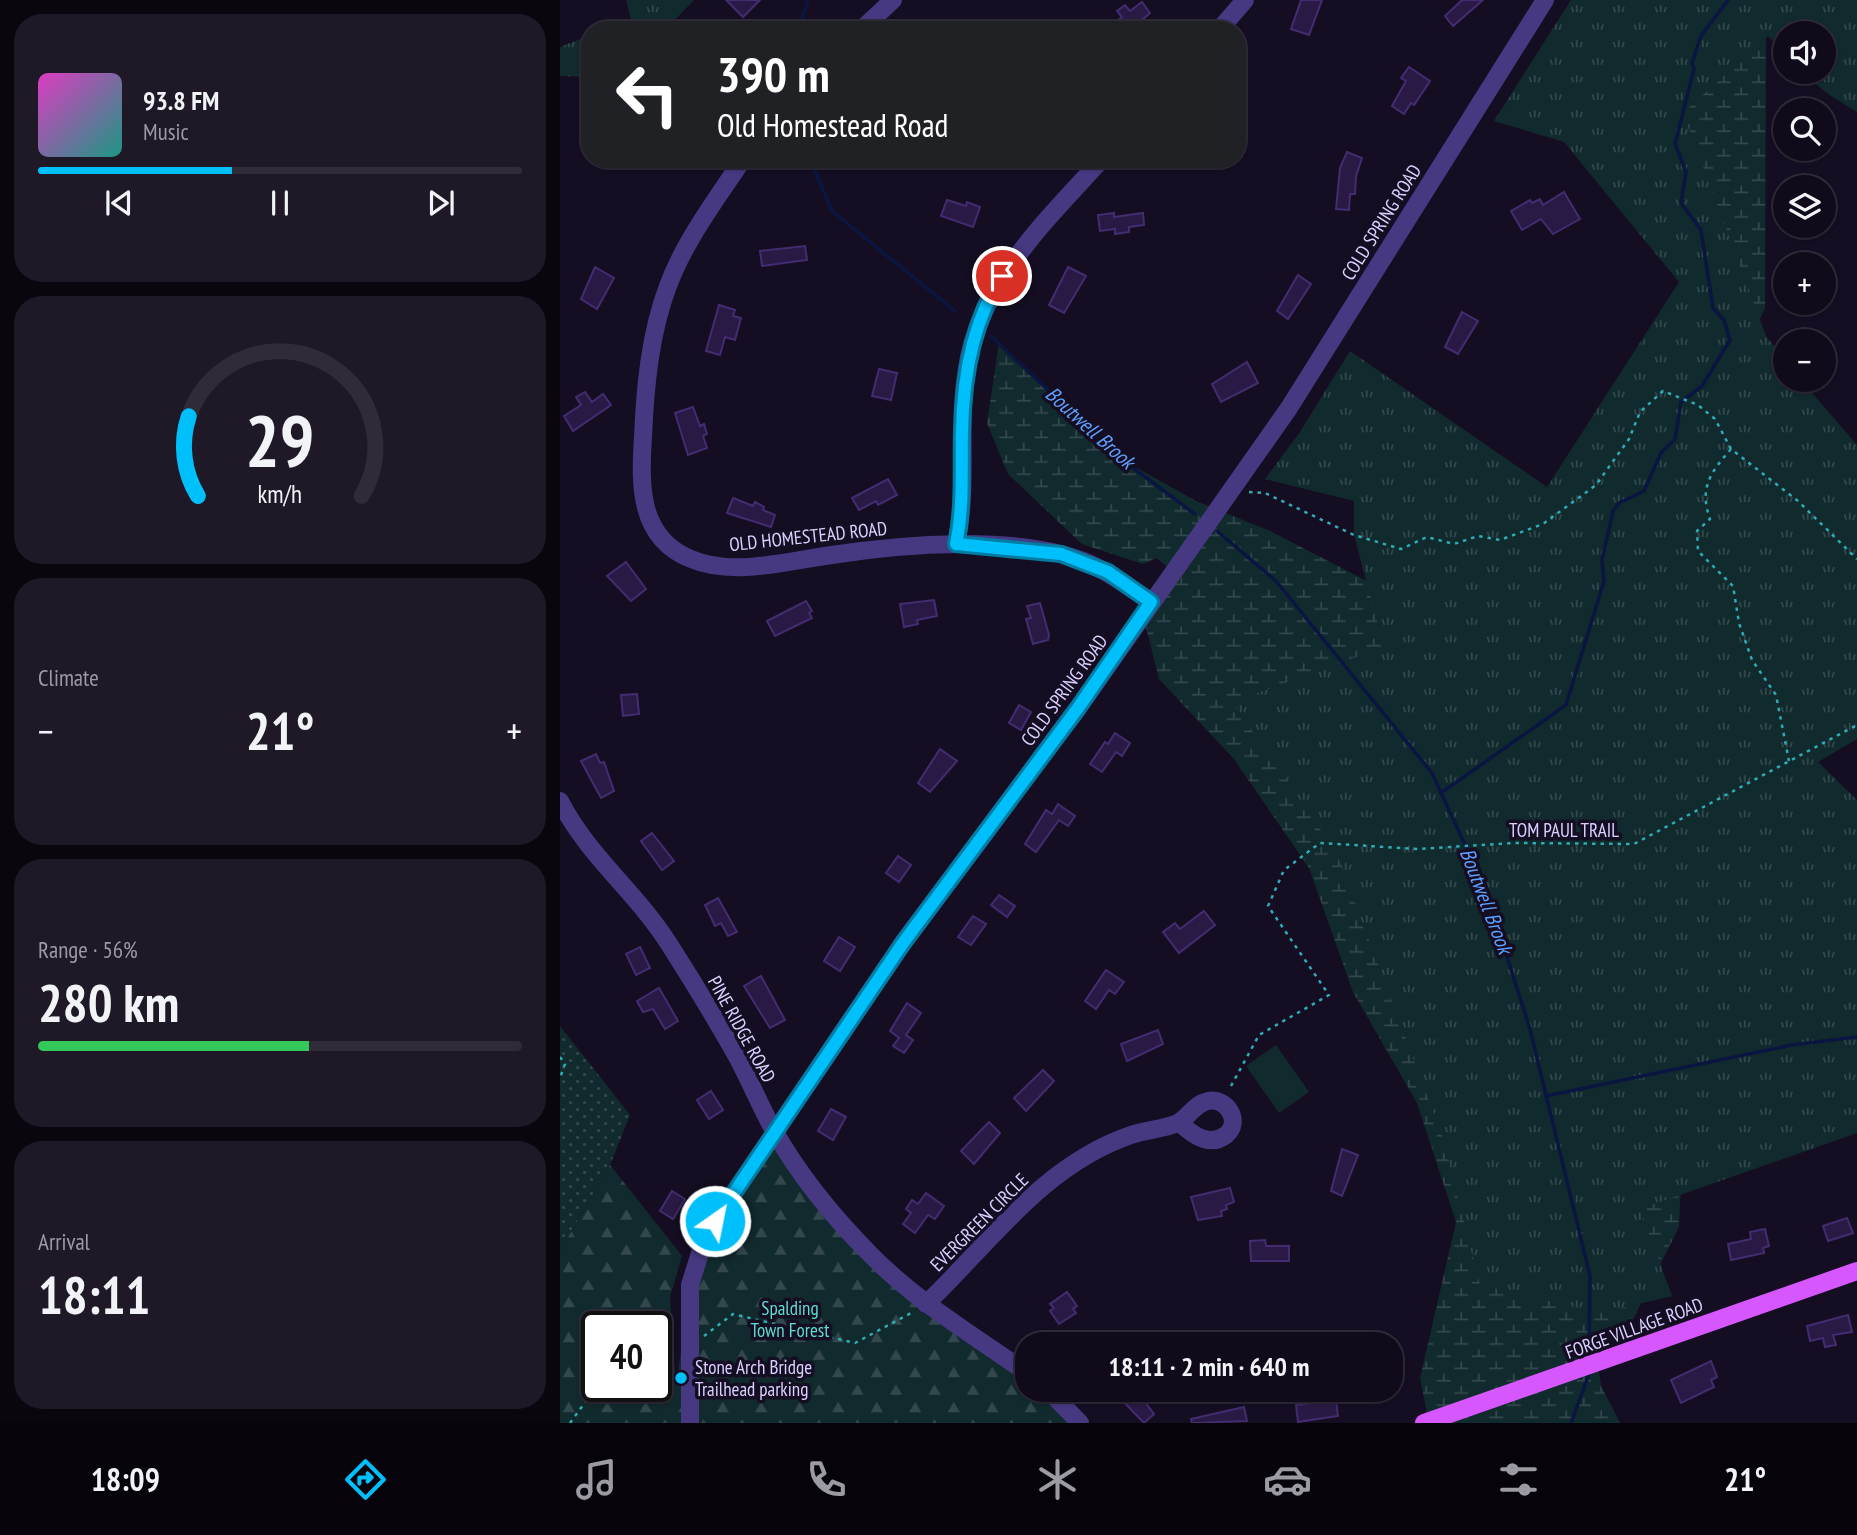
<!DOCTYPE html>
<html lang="en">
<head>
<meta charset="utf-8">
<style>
	:root { --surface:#100a1a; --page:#1e1827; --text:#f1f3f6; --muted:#9c9aa2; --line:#302b39; --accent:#00c0fb }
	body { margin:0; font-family:"PT Sans Narrow",sans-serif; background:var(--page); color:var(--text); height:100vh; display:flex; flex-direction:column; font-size:26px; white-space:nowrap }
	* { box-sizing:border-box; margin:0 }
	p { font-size:23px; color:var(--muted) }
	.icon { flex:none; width:38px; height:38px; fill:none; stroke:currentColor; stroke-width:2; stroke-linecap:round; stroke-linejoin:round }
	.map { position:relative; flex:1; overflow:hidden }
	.side { display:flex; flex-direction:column; gap:14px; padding:14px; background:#09060e; width:560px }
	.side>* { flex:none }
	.hud { position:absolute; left:21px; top:21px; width:665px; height:147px; border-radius:28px; box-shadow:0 2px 5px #0004,0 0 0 2px var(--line); background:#202124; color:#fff; overflow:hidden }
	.fabs { position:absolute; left:1213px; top:21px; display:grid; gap:14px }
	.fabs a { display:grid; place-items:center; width:63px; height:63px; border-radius:50%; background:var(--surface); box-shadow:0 2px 5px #0004,0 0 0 2px var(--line); font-size:35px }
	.speed { position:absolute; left:21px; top:1311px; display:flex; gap:14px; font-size:35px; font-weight:700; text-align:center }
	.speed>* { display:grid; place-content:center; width:91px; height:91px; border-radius:50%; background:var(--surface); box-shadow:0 2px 5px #0004,0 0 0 2px var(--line); line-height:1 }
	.speed .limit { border:4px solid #111; border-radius:10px; background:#fff; color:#111 }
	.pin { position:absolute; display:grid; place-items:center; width:60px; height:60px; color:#fff; margin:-30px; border:4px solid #fff; border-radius:50%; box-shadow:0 2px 7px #0007 }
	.me { position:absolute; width:77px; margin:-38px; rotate:33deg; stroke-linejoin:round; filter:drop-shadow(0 0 5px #0008) }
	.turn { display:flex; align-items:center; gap:24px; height:147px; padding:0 21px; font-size:32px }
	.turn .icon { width:91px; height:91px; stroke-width:2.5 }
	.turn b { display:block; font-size:49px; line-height:60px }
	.big { font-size:52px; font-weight:800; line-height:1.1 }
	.side .widget { flex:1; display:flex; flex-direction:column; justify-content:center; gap:10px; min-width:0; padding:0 24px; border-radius:28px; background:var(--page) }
	.side .dial { align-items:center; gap:0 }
	.dial svg { height:182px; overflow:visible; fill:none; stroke:var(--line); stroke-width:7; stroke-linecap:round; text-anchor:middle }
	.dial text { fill:var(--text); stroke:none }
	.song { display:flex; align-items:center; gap:21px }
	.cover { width:84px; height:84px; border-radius:10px; background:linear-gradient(135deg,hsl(310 70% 55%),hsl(170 70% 35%)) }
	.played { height:7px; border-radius:4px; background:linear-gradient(90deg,var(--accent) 40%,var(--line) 40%) }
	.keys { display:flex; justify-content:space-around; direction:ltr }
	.heat { display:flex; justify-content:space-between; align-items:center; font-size:38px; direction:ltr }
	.charge { height:10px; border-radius:5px; background:linear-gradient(90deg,#34c759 56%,var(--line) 0) }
	.trip { position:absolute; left:455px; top:1332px; width:388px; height:70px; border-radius:28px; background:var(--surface); box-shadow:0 2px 5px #0004,0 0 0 2px var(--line); font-weight:800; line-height:70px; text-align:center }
	.tab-bar { display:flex; height:112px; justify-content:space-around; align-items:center; background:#06040a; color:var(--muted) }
	.tab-bar .icon { width:49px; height:49px }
	.tab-bar .on { color:var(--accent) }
	.tab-bar b { font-size:32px; color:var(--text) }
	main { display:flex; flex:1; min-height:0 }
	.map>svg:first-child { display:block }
</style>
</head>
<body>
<main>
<section class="side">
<div class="widget">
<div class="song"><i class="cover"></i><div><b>93.8 FM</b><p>Music</p></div></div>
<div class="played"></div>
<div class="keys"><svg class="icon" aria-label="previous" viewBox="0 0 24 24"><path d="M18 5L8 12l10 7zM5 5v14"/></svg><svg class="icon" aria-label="pause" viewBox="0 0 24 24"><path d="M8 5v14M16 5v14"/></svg><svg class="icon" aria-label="next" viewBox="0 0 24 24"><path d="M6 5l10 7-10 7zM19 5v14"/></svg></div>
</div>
<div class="widget dial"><svg viewBox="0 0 100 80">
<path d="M14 69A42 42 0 1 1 86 69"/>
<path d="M14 69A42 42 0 0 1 10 34" stroke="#00c0fb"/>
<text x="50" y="56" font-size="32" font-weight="700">29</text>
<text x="50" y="72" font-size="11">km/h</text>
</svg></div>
<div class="widget"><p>Climate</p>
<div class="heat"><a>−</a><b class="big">21°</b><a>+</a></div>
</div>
<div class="widget"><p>Range · 56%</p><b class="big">280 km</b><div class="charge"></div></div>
<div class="widget"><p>Arrival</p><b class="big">18:11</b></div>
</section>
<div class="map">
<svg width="1297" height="1423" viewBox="0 0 1297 1423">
	<defs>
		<pattern id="grass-dots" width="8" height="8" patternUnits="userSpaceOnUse" patternTransform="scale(1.75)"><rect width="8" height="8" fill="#112a2d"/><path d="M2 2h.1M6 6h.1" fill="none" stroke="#33484c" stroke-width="1.8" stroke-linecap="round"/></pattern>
		<pattern id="forest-firs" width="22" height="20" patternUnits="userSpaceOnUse" patternTransform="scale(1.75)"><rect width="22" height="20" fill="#112a2d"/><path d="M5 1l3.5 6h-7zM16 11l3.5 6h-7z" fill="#33484c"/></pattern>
		<pattern id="wetland-marsh" width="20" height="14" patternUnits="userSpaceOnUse" patternTransform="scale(1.75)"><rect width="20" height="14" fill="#112a2d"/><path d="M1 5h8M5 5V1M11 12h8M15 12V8" fill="none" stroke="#33484c"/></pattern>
		<pattern id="park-tufts" width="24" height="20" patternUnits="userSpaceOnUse" patternTransform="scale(1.75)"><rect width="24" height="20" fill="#112a2d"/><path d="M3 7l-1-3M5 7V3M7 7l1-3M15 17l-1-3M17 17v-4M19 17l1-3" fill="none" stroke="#33484c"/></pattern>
	</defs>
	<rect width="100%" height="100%" fill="#150e23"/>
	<path fill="url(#grass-dots)" d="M0,1026L70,1115L50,1165L0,1251Z"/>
	<path fill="url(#forest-firs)" fill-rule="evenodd" d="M215,1132L289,1232L467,1373V1390H488L520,1423H0V1251L50,1165L122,1256L110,1297L116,1387L130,1285L146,1234ZM37,1326H96V1386H37Z"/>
	<path fill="url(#wetland-marsh)" d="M1206,0L1205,308L1155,419L1119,1227L1068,1329L1036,1349L1041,1386L1060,1423H869L860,1378L896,1222L857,1103L793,992L749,868L674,759L599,679L586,627L620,577L596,558L583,564L522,544L448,474L427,423L439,343L561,459L636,501L710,531L834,595L895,611L1134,352L1098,90Z"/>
	<g fill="url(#park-tufts)">
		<path d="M66,0H134L105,30H44L71,19Z"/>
		<path d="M1011,0H1297V112L1268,94L1242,72H1264V33H1225V54L1208,36L1123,113L1206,336L1225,360V380H1241L1297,445V739L1258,762L1297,800V1133L1080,1209L1112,1296L1040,1313L920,1285L883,1138L776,852L672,702L824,647L794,535V501L705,479L740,432L790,351L987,487L1119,282L1004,142L934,121Z"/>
		<path d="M30,35V77L0,76V47Z"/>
	</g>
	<path fill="#112a2d" d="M716,1045L749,1092L719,1113L686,1066Z"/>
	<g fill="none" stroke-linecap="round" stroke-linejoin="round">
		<g stroke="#0a1641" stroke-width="3.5">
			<path d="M239,30L248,0"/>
			<path d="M250,159L272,211L395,311"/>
			<path d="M431,336L561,459L635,514"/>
			<path d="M657,531L716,581L872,773L925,888L970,1029L1030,1276L1029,1351"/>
			<path d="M881,793L1006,705L1044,581L1042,560L1053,511L1059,503L1084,491L1101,453L1115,439L1121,402L1142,386L1170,340L1164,320L1153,308L1141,230L1121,203L1126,172L1115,144L1134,69L1132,63L1141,36L1168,0"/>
			<path d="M986,1096L1232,1045L1297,1037"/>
			<path d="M1011,1423L1029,1374"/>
		</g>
	</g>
	<g fill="#281a44" stroke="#432c70" stroke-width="2">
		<path d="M166,0H200L183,17Z"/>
		<path d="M741,0H762L749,35L731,29Z"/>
		<path d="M902,0H923L893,26L885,16Z"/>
		<path d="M582,2L590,13L570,30H546L562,17L557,11L565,5L570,11Z"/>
		<path d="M849,67L870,81L854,105L851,103L844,114L832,106L846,81L841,78Z"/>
		<path d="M787,152L802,158L796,176L795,194H790L789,210L776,209L780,168Z"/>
		<path d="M1004,192L1020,219L993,234L981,219L962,230L951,211L970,200L972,203L980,199L983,205Z"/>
		<path d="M387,200L406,206L407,202L420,207L413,227L381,216Z"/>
		<path d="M554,213V217L583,213L584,225L569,227V232L555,234V229L540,231L538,215Z"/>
		<path d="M245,246L247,260L202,266L200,251Z"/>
		<path d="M35,267L54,278L37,309L21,299Z"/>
		<path d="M508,267L526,276L504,313L489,305Z"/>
		<path d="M738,275L751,284L728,319L717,311Z"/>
		<path d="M159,305L175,310L173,316L181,318L175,340L165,337L160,355L146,351Z"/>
		<path d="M902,312L918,321L898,354L885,347Z"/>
		<path d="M687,362L698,383L661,402L652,384Z"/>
		<path d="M319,369L337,373L331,400L312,396Z"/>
		<path d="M25,392L32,402L43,394L51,405L13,431L4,416L21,405L16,397Z"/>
		<path d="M133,407L140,426L144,424L147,434L143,436L147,448L128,455L115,413Z"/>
		<path d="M328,479L337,495L318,505L316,501L299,510L292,498Z"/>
		<path d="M173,498L193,506L195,502L204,507L203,510L215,515L211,527L167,513Z"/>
		<path d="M66,562L86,589L71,601L47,576Z"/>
		<path d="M374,600L377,616L357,620L358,624L344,627L340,604Z"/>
		<path d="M246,601L252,611L249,613L252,618L215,636L207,621Z"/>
		<path d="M480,603L489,635L488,640L473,644L466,619L471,618L467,606Z"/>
		<path d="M77,694L79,714L63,716L61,695Z"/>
		<path d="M459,705L471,712L461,730L449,723Z"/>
		<path d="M555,733L570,743L562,756L556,752L542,772L530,764L545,742L548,744Z"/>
		<path d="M380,749L397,761L370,792L358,783Z"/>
		<path d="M36,754L40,763L44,762L54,791L41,798L21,761Z"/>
		<path d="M498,804L515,816L508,826L499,820L476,852L465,844L486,810L492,814Z"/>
		<path d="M92,833L114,861L102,870L81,841Z"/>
		<path d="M338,856L351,865L339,882L326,873Z"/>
		<path d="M439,895L455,906L447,917L431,905Z"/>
		<path d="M158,898L177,932L168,936L161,923L155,926L145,905Z"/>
		<path d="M644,911L655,925L619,953L603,932L615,923L620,929Z"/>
		<path d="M413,916L426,924L411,945L398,937Z"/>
		<path d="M279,937L295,947L280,971L264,961Z"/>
		<path d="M80,947L90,968L76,975L66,954Z"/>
		<path d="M546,970L564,982L555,994L549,990L536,1009L525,1001Z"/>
		<path d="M201,976L225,1020L210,1028L184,986Z"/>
		<path d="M99,988L118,1021L105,1029L93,1009L83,1012L77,1001Z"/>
		<path d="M347,1003L361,1013L346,1035L353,1040L344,1053L333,1046L339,1038L330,1031Z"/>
		<path d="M598,1030L603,1044L567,1061L561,1044Z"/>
		<path d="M483,1070L494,1081L466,1111L454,1098Z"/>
		<path d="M151,1091L163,1110L149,1119L137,1100Z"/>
		<path d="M271,1109L286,1117L273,1140L258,1131Z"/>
		<path d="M429,1122L440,1133L414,1164L401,1151Z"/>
		<path d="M782,1149L798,1155L782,1196L771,1191Z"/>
		<path d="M670,1188L674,1202L666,1205L667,1209L661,1211L662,1216L638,1220L631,1197Z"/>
		<path d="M112,1191L125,1199L113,1219L100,1211Z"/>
		<path d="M366,1193L384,1206L375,1219L368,1215L355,1233L343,1224L351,1213L346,1209L352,1200L358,1204Z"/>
		<path d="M1287,1218L1293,1233L1268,1241L1263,1226Z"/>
		<path d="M1205,1229L1209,1246L1203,1248L1204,1253L1171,1260L1168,1244L1191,1239L1190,1232Z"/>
		<path d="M705,1240L706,1246H729V1261H691L690,1241Z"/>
		<path d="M507,1292L517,1306L513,1309L516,1313L499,1324L490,1311L494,1308L490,1304Z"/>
		<path d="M1288,1315L1292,1332L1273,1335L1276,1345L1265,1347L1263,1338L1250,1341L1247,1326Z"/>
		<path d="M1151,1361L1157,1377L1151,1380L1154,1387L1121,1403L1111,1380Z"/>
		<path d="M566,1390H576L594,1414L584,1423L558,1396Z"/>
		<path d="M776,1400L778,1416L738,1422L736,1405Z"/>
		<path d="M684,1407L687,1421L632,1423L631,1419Z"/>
	</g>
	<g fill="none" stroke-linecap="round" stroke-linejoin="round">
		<g stroke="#2eabb5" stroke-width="2.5" stroke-dasharray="3.5 5" stroke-linecap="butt">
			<path d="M1171,449C1150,473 1139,488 1150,519L1137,531L1138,551L1173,586L1179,623L1192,660L1216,695L1229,761"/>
			<path d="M689,492L705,493L794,535L841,549L867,537L894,544L918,536L940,540L983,524L1036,485L1069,439L1080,412L1103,391L1138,405L1155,419L1171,449L1238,501L1297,559"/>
			<path d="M0,1057L5,1064L0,1078"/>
			<path d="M671,1086L699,1035L769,995L708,906L724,870L760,843L858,849L953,843L1074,844L1297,725"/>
			<path d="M144,1336L173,1314L295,1343L353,1312"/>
			<path d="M96,1354L114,1352"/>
			<path d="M10,1423L37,1386"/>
		</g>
		<g stroke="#463982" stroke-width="18">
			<path d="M301,30L333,0"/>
			<path d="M659,30L685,0"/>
			<path d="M183,159C156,200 125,240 108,286C90,333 85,388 83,437C80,484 78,538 131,559C174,577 227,561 272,555C343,544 456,535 523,561C548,571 569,587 591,602"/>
			<path d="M396,544C409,486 397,427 407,368C420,282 486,221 542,159"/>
			<path d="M0,801C28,856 77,893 109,944C132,980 154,1016 175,1053C189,1078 199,1104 213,1129C239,1175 274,1218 311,1255C357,1302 413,1335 467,1373"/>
			<path d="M366,1304C430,1243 483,1165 571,1135C586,1130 604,1129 618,1123C629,1117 634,1104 648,1101C667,1097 682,1122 666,1135C649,1148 631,1134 619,1122"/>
			<path d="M488,1390L520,1423"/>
			<path d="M130,1423V1285L146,1234L343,943L518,708L729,408L985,0"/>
		</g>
		<path stroke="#d757ff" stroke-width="18" d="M864,1423L1297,1271"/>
	</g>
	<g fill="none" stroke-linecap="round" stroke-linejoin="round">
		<g stroke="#007da3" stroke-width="18">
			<path id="route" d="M155,1221L343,943L518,708L591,602L548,572L501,554L396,544C404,506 401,470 402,431C403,377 412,322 442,276"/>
		</g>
		<use href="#route" stroke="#00c0fb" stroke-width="12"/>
	</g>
	<circle fill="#00c0fb" stroke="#150e23" stroke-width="2.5" cx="121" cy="1378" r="7"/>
	<g text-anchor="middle" stroke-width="7" stroke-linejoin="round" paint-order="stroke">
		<g font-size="19" fill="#dcd0ff" stroke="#150e23">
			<text transform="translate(821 222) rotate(-58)" y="7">COLD SPRING ROAD</text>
			<text transform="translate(248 536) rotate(-6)" y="7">OLD HOMESTEAD ROAD</text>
			<text transform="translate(504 690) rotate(-54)" y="7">COLD SPRING ROAD</text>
			<text x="1004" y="837">TOM PAUL TRAIL</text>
			<text transform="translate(182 1029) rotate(61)" y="7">PINE RIDGE ROAD</text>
			<text transform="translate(419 1222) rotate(-45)" y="7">EVERGREEN CIRCLE</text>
			<text transform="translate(1074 1328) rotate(-20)" y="7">FORGE VILLAGE ROAD</text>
		</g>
		<g font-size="19" fill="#5cdfd0" stroke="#150e23">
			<text x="230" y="1315">Spalding<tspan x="230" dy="22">Town Forest</tspan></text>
		</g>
		<g font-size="19" fill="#dcd0ff" stroke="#150e23" text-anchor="start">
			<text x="135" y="1374">Stone Arch Bridge<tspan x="135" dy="22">Trailhead parking</tspan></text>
		</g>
		<g font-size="21" font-style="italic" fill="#5e9fff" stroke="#150e23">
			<text transform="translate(530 428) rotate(42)" y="7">Boutwell Brook</text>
			<text transform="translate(926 901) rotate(69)" y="7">Boutwell Brook</text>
		</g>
	</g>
</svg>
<div class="fabs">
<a><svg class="icon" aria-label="sound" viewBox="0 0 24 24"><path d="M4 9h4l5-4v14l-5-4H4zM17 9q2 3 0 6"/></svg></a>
<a><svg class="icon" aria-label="search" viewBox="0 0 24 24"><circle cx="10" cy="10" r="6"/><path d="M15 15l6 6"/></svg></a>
<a><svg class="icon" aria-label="layers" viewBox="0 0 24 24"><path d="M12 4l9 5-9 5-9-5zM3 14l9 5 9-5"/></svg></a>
<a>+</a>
<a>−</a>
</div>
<div class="speed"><div class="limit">40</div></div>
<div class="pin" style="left:442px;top:276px;background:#d93025"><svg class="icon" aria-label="arrive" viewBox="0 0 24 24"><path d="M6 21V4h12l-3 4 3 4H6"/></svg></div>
<svg class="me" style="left:155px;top:1221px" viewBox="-20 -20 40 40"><circle r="17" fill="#00c0fb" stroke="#fff" stroke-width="3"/><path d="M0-11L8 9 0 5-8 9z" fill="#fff"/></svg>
<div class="trip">18:11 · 2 min · 640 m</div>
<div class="hud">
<div class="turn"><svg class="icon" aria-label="left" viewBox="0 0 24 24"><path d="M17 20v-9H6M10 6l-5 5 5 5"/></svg><div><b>390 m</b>Old Homestead Road</div></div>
</div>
</div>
</main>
<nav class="tab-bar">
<b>18:09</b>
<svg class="icon on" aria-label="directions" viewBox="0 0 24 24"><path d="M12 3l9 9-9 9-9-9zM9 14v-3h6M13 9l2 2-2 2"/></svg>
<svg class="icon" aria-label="music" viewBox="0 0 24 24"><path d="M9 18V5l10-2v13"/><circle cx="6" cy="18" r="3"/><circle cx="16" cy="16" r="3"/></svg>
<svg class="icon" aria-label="phone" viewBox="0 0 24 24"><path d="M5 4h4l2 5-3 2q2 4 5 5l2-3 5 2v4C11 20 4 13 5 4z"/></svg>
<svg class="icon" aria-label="climate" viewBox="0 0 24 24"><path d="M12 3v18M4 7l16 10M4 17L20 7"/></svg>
<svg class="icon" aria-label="car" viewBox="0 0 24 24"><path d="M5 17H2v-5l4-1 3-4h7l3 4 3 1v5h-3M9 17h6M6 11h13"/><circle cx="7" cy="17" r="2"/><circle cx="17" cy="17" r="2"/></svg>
<svg class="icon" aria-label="filters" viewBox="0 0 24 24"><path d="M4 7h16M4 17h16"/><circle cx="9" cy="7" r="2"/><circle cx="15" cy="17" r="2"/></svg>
<b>21°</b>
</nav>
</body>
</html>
